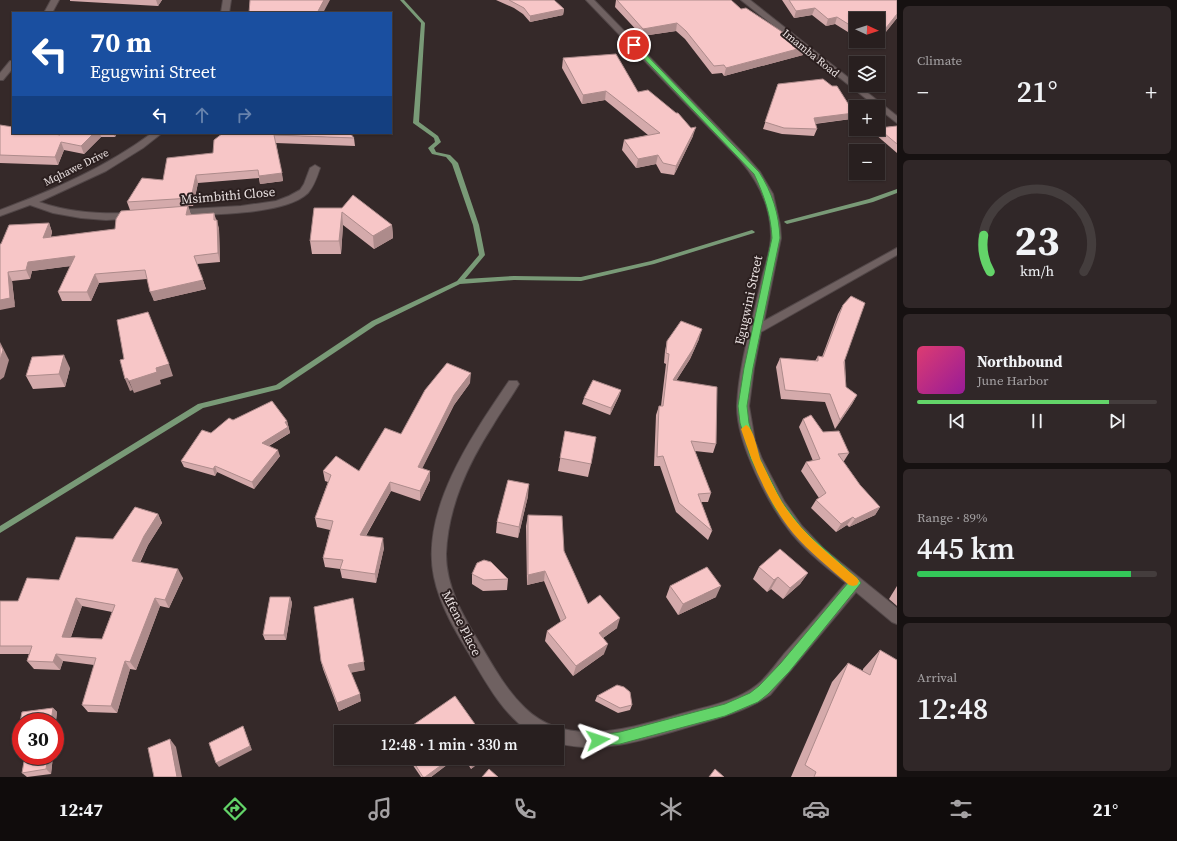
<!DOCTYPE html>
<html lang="en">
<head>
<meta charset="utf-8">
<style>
	:root { --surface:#281f1f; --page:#302728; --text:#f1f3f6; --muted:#a5a2a4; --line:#443d3d; --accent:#63d469 }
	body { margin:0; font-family:"Source Serif 4",serif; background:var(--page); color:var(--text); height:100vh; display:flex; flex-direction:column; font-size:15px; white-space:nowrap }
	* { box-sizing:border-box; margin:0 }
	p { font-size:13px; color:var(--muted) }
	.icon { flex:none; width:22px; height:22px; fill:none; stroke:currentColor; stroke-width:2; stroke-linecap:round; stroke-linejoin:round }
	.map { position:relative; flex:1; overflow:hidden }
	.drawer { display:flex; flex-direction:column; gap:6px; padding:6px; background:#161111; width:280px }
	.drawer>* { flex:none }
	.banner { position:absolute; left:12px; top:12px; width:380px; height:122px; border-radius:0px; box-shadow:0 1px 3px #0004,0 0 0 1px var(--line); background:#1a4fa0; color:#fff; overflow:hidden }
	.needle { width:26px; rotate:93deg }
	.fabs { position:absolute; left:849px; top:12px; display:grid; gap:8px }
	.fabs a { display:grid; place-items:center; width:36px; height:36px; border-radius:0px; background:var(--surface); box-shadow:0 1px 3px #0004,0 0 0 1px var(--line); font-size:20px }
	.speed { position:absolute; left:12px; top:713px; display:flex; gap:8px; font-size:20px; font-weight:700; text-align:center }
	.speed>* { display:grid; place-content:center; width:52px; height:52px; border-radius:50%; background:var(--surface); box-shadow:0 1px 3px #0004,0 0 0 1px var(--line); line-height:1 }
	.speed .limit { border:6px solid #d22; background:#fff; color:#111 }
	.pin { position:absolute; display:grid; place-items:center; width:34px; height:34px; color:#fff; margin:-17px; border:2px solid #fff; border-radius:50%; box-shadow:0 1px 4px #0007 }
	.me { position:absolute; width:44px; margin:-22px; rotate:85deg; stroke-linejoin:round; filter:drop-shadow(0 0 3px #0008) }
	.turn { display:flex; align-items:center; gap:14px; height:84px; padding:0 12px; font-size:18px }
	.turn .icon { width:52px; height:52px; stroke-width:2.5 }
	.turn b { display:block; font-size:28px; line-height:34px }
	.lanes { display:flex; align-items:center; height:38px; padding:0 12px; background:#0003; justify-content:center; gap:20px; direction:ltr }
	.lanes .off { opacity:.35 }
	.big { font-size:30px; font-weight:600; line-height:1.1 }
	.drawer .tile { flex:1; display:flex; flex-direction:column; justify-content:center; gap:6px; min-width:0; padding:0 14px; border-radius:6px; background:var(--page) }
	.drawer .dial { align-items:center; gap:0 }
	.dial svg { height:104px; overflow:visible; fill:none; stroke:var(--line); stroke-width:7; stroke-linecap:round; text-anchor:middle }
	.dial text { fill:var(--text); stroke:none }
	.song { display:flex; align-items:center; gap:12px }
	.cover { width:48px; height:48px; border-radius:6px; background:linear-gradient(135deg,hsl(340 70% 55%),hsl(300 70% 35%)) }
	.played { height:4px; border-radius:2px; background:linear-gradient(90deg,var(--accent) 80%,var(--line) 80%) }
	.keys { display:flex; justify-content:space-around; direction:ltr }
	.heat { display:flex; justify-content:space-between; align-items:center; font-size:22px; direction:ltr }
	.charge { height:6px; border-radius:3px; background:linear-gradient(90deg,#34c759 89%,var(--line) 0) }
	.trip { position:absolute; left:334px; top:725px; width:230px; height:40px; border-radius:0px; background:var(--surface); box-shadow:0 1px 3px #0004,0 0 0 1px var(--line); font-weight:600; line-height:40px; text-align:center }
	.menu { display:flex; height:64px; justify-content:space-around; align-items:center; background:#100c0c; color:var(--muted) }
	.menu .icon { width:28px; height:28px }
	.menu .selected { color:var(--accent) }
	.menu b { font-size:18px; color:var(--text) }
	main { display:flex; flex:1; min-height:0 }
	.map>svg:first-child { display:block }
</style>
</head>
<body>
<main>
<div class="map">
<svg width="897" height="777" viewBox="0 0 897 777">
	<rect width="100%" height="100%" fill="#352929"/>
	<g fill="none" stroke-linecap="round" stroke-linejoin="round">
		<g fill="#799a77" fill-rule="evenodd">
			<path d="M400,0H404L425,23L419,122L438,136L441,142L434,148L436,152L450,155L458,163L479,225L485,255L465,279L514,276L581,277L651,261L752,230L755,232L754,233L654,264L581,281L514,280L460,284L376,325L280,389L203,408L0,533V526L198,404L276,385L372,321L457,281L479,255L473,225L452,164L446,157L432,154L428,148L435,142L434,138L413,123L421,23Z"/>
			<path d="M897,189V193L873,202L787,224L784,222L785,221L869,199Z"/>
		</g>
		<g stroke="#524748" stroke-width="2">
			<g id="minor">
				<path d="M51,0H59L52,13H44Z"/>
				<path d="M223,0H231L229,13H221Z"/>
				<path d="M586,0H594L746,156L760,172L773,194L780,225L781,238L764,321L897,248V255L761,332L754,368L749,406L755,441L762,459L784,501L802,526L824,549L897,608V624L892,622L856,592L770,695C743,713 713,720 682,729C640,741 601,754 557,743V732H530C503,714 487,684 471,657C456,632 440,606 434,577C420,510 473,434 509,381H517L519,384C511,398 501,411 493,425C468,464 448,506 446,554C446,587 463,616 480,644C493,666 506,690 525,708C566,748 627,729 677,715C703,707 734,703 757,685C767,677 776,664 784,654C805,631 825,607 846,583C827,568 808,553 792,534C769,506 736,442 737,405C739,363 753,319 762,278C765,265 771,250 771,236C771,207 759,182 740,160Z"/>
				<path d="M741,0H750L897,116V123Z"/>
				<path d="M10,61H13V68L3,80H0V73Z"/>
				<path d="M152,133H162L143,148L106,171L39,202C70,213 100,214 133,213L136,214L138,216L136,218L106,220L81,218L53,213L30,205L0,216V210C54,190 106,167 152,133Z"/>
				<path d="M315,165L320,168C317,177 314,186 308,193C284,216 206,214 173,216L168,213L173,210L241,206L276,201L289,196L300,190L304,184L310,168Z"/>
			</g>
		</g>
		<use href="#minor" fill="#6f6161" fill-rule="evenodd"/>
	</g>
	<g fill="#d4aaab" fill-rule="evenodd">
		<path d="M70,0H162L158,6L70,1Z"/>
		<path d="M496,0H554L564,9L563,15L530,22L523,14L514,8Z"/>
		<path d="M616,0H731L741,9L803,55L724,76L722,73L712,74L685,39L676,31L642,36L615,7Z"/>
		<path d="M782,0H897V18L873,48L862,41H878L856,19V37L835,24L826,26L812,15L794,18Z"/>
		<path d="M563,58L638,92L693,136L674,175L661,173L656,164L636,168L622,150L624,140L648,135L605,100L582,104L562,68Z"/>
		<path d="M778,84L854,113L851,119L815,124L817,129L814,136L782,134L763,129Z"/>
		<path d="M0,125L60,135L62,133H117L115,137H101L84,154L64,150L58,165L0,163Z"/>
		<path d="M897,126V153L875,134L878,128Z"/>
		<path d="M223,133L354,138L355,146L276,143L283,181L260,184L259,178L198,183L193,206H188L191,215L214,213L219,229L220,262L197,264L206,289L154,301L147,279L99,283L91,301H62L58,292L70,266L32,271L30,279L12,281L15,307L1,244L49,223L52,232L51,237L115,229L130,210L127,202L163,180L213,153Z"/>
		<path d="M342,208L392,225L393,238L374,249L343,225L341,254H312L310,241Z"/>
		<path d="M843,305L846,387L857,395L852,404L835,429L825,402L781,399L776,367L780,358L815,361L818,356L822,357L838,314Z"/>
		<path d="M699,339L690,359L676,381L716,444L713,453L695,451L711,493L708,502H701L712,531L708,540L676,512L660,466H654L656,415L659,406H661L666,364L664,363L665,351L667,341Z"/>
		<path d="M70,368L65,387L33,389L26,376Z"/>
		<path d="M470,383L454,405L422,468L430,480L420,501L391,491L366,536L384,548L376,583L342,578L340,569L325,567L323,558L330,530L317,527L315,518L328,482L325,481L323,471H359L401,434Z"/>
		<path d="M621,390L619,396L610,415L582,404L584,398Z"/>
		<path d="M803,419L823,432L849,453L844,461H843L860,485L880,507L875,515L849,527L847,525L836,532L811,508L816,500L819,498L801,471L806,462L813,461L799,427Z"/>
		<path d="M233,420L287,421L290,433L269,446L280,456L254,489L217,472L215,476L184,467L181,461L211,433Z"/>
		<path d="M565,431L591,464L588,477L558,471Z"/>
		<path d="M528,496L518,538L496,533L497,522Z"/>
		<path d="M158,514L162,523L148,545L140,563L183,578L169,608L160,606L136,670L130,669L117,713L88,712L82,705L94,665L63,661L60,670L34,669L27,661L29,654H0V601H18L59,580L113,539ZM82,606L112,612L102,639L71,637Z"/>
		<path d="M528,515L564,551L588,604L617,628L603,638L604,654L573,676L545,641L547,631L561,622L544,581L527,585L526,526Z"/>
		<path d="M759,567L808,573L800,584L783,599L771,589L767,592L753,579Z"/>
		<path d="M472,574L508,579L507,590L483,591L472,584Z"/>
		<path d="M670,586L716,597L678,615L666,597Z"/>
		<path d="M897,586V606L889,599Z"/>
		<path d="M290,597L292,603L286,640H265L263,635Z"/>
		<path d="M880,650L897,777H791L832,682L848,663L863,671V669Z"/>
		<path d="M321,661L365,670L351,672L361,701L339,711L323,669Z"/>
		<path d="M597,696L632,705L630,710L618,713L595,701Z"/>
		<path d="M53,708L57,712L55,729V722H21V743L17,739L22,712Z"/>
		<path d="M25,756H53L51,774L27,777L22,773Z"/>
		<path d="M408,758H456L431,777H421Z"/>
		<path d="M464,758H485L471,769Z"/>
	</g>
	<g fill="#ad8b8b">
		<path d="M156,0H162L158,6Z"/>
		<path d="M324,0H330L323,13H317Z"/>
		<path d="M815,8L812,15L794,18L796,11Z"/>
		<path d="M564,9L563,15L530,22V16Z"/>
		<path d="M897,14V18L873,48L876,41H878V38Z"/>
		<path d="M837,17L835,24L826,26L828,19Z"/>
		<path d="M677,23L676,31L642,36L643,29Z"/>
		<path d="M805,47L803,55L724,76L726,68Z"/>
		<path d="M606,91L605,100L582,104L583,95Z"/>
		<path d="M854,113L851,119L811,124L814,118Z"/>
		<path d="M696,127L693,136L674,175L676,166Z"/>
		<path d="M94,133H100L101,137L84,154L81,146Z"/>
		<path d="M113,133H117L115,137Z"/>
		<path d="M61,142L64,150L58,165L55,157Z"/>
		<path d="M658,155L656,164L636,168L638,159Z"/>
		<path d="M282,173L283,181L260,184L259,176Z"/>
		<path d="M196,175L198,183L193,206L191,198Z"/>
		<path d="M188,206L191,215H186Z"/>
		<path d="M342,212L343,225L341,254L339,241Z"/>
		<path d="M217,220L219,229L220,262L218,253Z"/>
		<path d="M49,223L52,232L47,247L43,238Z"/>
		<path d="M392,225L393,238L374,249L373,236Z"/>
		<path d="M75,256L79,265L32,271L30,279L26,270L28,262Z"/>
		<path d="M8,272L12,281L15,307L0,310V300Z"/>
		<path d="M95,274L99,283L91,301L87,292Z"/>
		<path d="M203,280L206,289L154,301L150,292Z"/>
		<path d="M702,329L699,339L690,359L670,390L673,380Z"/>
		<path d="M0,342L9,360L4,377L0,380Z"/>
		<path d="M64,355L70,368L65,387L59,374Z"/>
		<path d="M169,364L173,376L160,380L161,384L134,393L129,381L156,368Z"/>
		<path d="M471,373L470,383L454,405L418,477V467L454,395Z"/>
		<path d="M127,378L133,390L130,391L125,379Z"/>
		<path d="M621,390L619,396L610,415L611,408Z"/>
		<path d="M857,395L852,404L835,429L840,420Z"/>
		<path d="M287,421L290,433L263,449L262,443L285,422Z"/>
		<path d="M278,450L280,456L254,489L252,482Z"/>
		<path d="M215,466L217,472L215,476L213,469Z"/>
		<path d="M430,471V480L420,501V491Z"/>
		<path d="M390,482L391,491L361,544L360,535Z"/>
		<path d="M529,484L528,496L518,538L519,527Z"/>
		<path d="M880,507L875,515L849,527L855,519Z"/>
		<path d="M158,514L162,523L148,545L136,570L132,561L144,536Z"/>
		<path d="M853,517L847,525L836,532L841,524Z"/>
		<path d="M383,538L384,548L376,583L375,574Z"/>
		<path d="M178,569L183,578L169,608L165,600Z"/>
		<path d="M545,571L544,581L527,585L528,575Z"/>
		<path d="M808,573L800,584L783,599L790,588Z"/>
		<path d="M778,577L771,589L767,592L774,580Z"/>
		<path d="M721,586L716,597L678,615L683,604Z"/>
		<path d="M290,597L292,603L286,640L284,635Z"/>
		<path d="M76,598L82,606L68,645L62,637Z"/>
		<path d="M155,598L160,606L136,670L130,662Z"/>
		<path d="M353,598L365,670L350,673L348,665Z"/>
		<path d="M620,618L617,628L596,643L599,633Z"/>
		<path d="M608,644L604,654L573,676L576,666Z"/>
		<path d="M56,654L63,661L60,670L53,662Z"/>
		<path d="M125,661L130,669L117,713L111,706Z"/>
		<path d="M360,694L361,701L339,711L337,703Z"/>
		<path d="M53,708L57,712L55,729V722H51Z"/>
		<path d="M243,726L252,750L219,767L216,763Z"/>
		<path d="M170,739L176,747L182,777H177Z"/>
		<path d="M48,756H53L51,774L46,769Z"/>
		<path d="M451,758H456L431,777H425Z"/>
		<path d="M480,758H485L471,769L472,764Z"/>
	</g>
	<g fill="#f7c6c7" stroke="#ad8b8b" fill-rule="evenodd">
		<path d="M250,0H324L317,13H249Z"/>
		<path d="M509,0H554L564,9L530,16L524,8Z"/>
		<path d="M617,0H731L741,9L746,8L805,47L726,68L724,65L714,66L686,31L677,23L643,29Z"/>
		<path d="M789,0H897V14L878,38V19H856V29L837,17L828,19L815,8L796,11Z"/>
		<path d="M616,54L638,92L648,90L676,113H678L691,128L696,127L676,166L663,163L658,155L638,159L624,140L660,133L606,91L583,95L563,58Z"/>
		<path d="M823,79L832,86H837L854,113L814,118L817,129L784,128L765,122L778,84Z"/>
		<path d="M0,125L13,127V133H49L60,135L62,133H94L81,146L61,142L55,157L0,155Z"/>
		<path d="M897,126V144L878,128Z"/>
		<path d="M223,133H350L354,138L274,135L282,173L259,176L258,170L196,175L191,198L127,202L142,178L163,180L167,158L213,153L214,140Z"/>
		<path d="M353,195L392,225L373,236L342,212L339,241H310L314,208H342Z"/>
		<path d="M188,206L186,215L214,213V220H217L218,253L194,256L203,280L150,292L145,270L95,274L87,292H58L75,256L28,262L26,270L8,272L10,298L0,300V244H1L9,225L49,223L43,238L115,229L116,219L121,211Z"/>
		<path d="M851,296L865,303L844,362L846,387L857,395L840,420L830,394L785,390L780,358L818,361V356L823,357L843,305Z"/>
		<path d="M148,312L169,364L156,368L157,372L129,381L127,378L125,379L120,360L124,359L117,320Z"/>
		<path d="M681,321L702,329L693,349L673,380L717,387L716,444L691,441L711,493L698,494L712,531L679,503L663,456L657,457L659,406H663L669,354L666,353L667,341Z"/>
		<path d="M0,344L3,350L0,360Z"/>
		<path d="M64,355L59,374L26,376L32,357Z"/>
		<path d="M447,363L471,373L454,395L418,467L430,471L420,491L390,482L360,535L383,538L375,574L340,569L343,560L323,558L333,521L315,518L331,475L323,471L336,456L359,471L385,428L401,434L425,390Z"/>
		<path d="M593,380L621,390L611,408L584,398Z"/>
		<path d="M272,401L287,421L285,422L288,427L262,443L278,450L252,482L215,466L213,469L181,461L202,430L211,433L229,418L233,420Z"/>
		<path d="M811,415L823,432L839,431L849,453L838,454L860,485L880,507L855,519L853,517L841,524L816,500L826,493L806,462L820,459L803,419Z"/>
		<path d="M565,431L596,437L591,464L560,458Z"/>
		<path d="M508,480L529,484L519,527L497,522Z"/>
		<path d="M135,507L158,514L144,536L132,561L178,569L165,600L155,598L130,662L125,661L111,706L82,705L96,658L56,654L53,662L27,661L32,646H0V601H18L27,578L59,580L76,537L113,539ZM76,598L115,605L102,639L62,637Z"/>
		<path d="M528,515L562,516L564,551L588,604L600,595L620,618L599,633L608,644L576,666L547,631L566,618L545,571L528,575Z"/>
		<path d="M780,549L808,573L790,588L778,577L774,580L759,567Z"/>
		<path d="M484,560L491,562L508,579L484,580L472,574L477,563Z"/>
		<path d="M707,567L721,586L683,604L670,586Z"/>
		<path d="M270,597H290L284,635H263Z"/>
		<path d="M353,598L364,662L348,665L360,694L337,703L321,661L314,607Z"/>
		<path d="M880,650L897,660V777H814L816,772L805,765L848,663L870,675Z"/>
		<path d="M617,685L624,687L630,692L632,705L620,708L597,696Z"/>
		<path d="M455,696L477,727L481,725L486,732H403Z"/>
		<path d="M53,708L51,722H21V738L17,739L22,712Z"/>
		<path d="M243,726L250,746L216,763L209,743Z"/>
		<path d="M170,739L177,777H154L148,748Z"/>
		<path d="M25,756H48L46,769L22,773Z"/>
		<path d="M411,758H451L425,777H423Z"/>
		<path d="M467,758H480L472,764Z"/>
		<path d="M489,769L498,777H482Z"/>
		<path d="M715,769L724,777H709Z"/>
	</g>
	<path fill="#63d469" stroke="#408a44" d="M632,44H636L759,172C772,192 779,214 780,238L753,368L747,406L749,423L760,459L782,502L801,527L812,538L859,580L861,583L789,672L768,694L758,702L725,716L620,744L598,746L594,744L592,740L594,736L620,732L725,704L750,693L759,686L780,664L848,583L794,533L775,508L751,459L740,423L738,406L744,368L772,238C771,215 764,195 754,174L632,46Z"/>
	<path fill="#f59e0b" d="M746,425C754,428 758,453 761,461C768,474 774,489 782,502C800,532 830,555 857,578L859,581L857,585L853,586L849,585C830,568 809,552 793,533C768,502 753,466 741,429Z"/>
	<g text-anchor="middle" stroke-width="4" stroke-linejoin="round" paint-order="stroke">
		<g font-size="11" fill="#eae1e1" stroke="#2b1f1f">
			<text transform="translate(811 53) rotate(39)" y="4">Imamba Road</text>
			<text transform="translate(76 167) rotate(-26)" y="4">Mqhawe Drive</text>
		</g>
		<g font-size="13" fill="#eae1e1" stroke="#2b1f1f">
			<text transform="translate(228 195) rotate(-5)" y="5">Msimbithi Close</text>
			<text transform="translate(748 300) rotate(-78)" y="5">Egugwini Street</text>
			<text transform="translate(462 623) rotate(63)" y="5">Mfene Place</text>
		</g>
	</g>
</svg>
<div class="fabs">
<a><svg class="needle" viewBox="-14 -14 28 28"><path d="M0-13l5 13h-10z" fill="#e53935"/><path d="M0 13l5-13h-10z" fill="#a5a2a4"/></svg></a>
<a><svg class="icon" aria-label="layers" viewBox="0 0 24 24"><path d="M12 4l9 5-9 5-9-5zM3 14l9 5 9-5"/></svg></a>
<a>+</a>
<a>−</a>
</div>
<div class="speed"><div class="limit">30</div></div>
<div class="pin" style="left:634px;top:45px;background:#d93025"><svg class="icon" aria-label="arrive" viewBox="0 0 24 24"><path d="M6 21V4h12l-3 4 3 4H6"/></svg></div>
<svg class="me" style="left:598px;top:740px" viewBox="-20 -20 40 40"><path d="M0-17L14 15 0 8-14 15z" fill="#63d469" stroke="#fff" stroke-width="4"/></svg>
<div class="trip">12:48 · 1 min · 330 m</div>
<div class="banner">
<div class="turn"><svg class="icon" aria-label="left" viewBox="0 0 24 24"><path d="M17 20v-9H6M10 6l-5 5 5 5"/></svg><div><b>70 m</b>Egugwini Street</div></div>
<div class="lanes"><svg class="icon" aria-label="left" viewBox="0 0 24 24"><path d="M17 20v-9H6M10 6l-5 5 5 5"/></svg><svg class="icon off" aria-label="ahead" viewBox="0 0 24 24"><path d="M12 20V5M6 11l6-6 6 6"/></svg><svg class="icon off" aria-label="right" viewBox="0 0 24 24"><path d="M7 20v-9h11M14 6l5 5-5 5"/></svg></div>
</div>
</div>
<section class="drawer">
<div class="tile"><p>Climate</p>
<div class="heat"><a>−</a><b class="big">21°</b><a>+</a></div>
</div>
<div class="tile dial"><svg viewBox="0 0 100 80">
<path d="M14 69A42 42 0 1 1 86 69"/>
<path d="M14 69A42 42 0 0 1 9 41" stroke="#63d469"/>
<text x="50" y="56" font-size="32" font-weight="700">23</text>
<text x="50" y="72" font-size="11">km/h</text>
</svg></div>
<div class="tile">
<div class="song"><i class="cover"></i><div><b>Northbound</b><p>June Harbor</p></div></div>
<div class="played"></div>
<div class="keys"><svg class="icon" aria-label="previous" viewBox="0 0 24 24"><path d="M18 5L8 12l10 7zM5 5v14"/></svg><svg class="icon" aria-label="pause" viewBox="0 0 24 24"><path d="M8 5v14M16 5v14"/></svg><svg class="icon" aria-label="next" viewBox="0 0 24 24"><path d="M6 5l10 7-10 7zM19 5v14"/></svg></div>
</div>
<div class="tile"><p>Range · 89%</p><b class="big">445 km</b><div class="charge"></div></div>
<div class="tile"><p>Arrival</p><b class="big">12:48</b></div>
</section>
</main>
<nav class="menu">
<b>12:47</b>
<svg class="icon selected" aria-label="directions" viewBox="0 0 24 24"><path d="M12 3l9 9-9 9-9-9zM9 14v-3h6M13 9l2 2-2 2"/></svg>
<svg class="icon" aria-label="music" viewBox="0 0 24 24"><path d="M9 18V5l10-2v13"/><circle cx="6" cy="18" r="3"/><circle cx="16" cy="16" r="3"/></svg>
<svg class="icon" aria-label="phone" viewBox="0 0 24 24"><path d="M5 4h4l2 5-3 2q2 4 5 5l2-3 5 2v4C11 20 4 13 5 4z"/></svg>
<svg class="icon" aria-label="climate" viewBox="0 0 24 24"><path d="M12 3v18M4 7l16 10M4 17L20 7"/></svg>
<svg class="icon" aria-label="car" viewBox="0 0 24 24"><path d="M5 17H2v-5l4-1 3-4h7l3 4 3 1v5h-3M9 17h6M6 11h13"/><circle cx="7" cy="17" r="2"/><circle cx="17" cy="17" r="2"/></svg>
<svg class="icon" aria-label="filters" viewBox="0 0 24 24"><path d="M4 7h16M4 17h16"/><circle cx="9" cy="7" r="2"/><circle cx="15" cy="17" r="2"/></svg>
<b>21°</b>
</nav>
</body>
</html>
